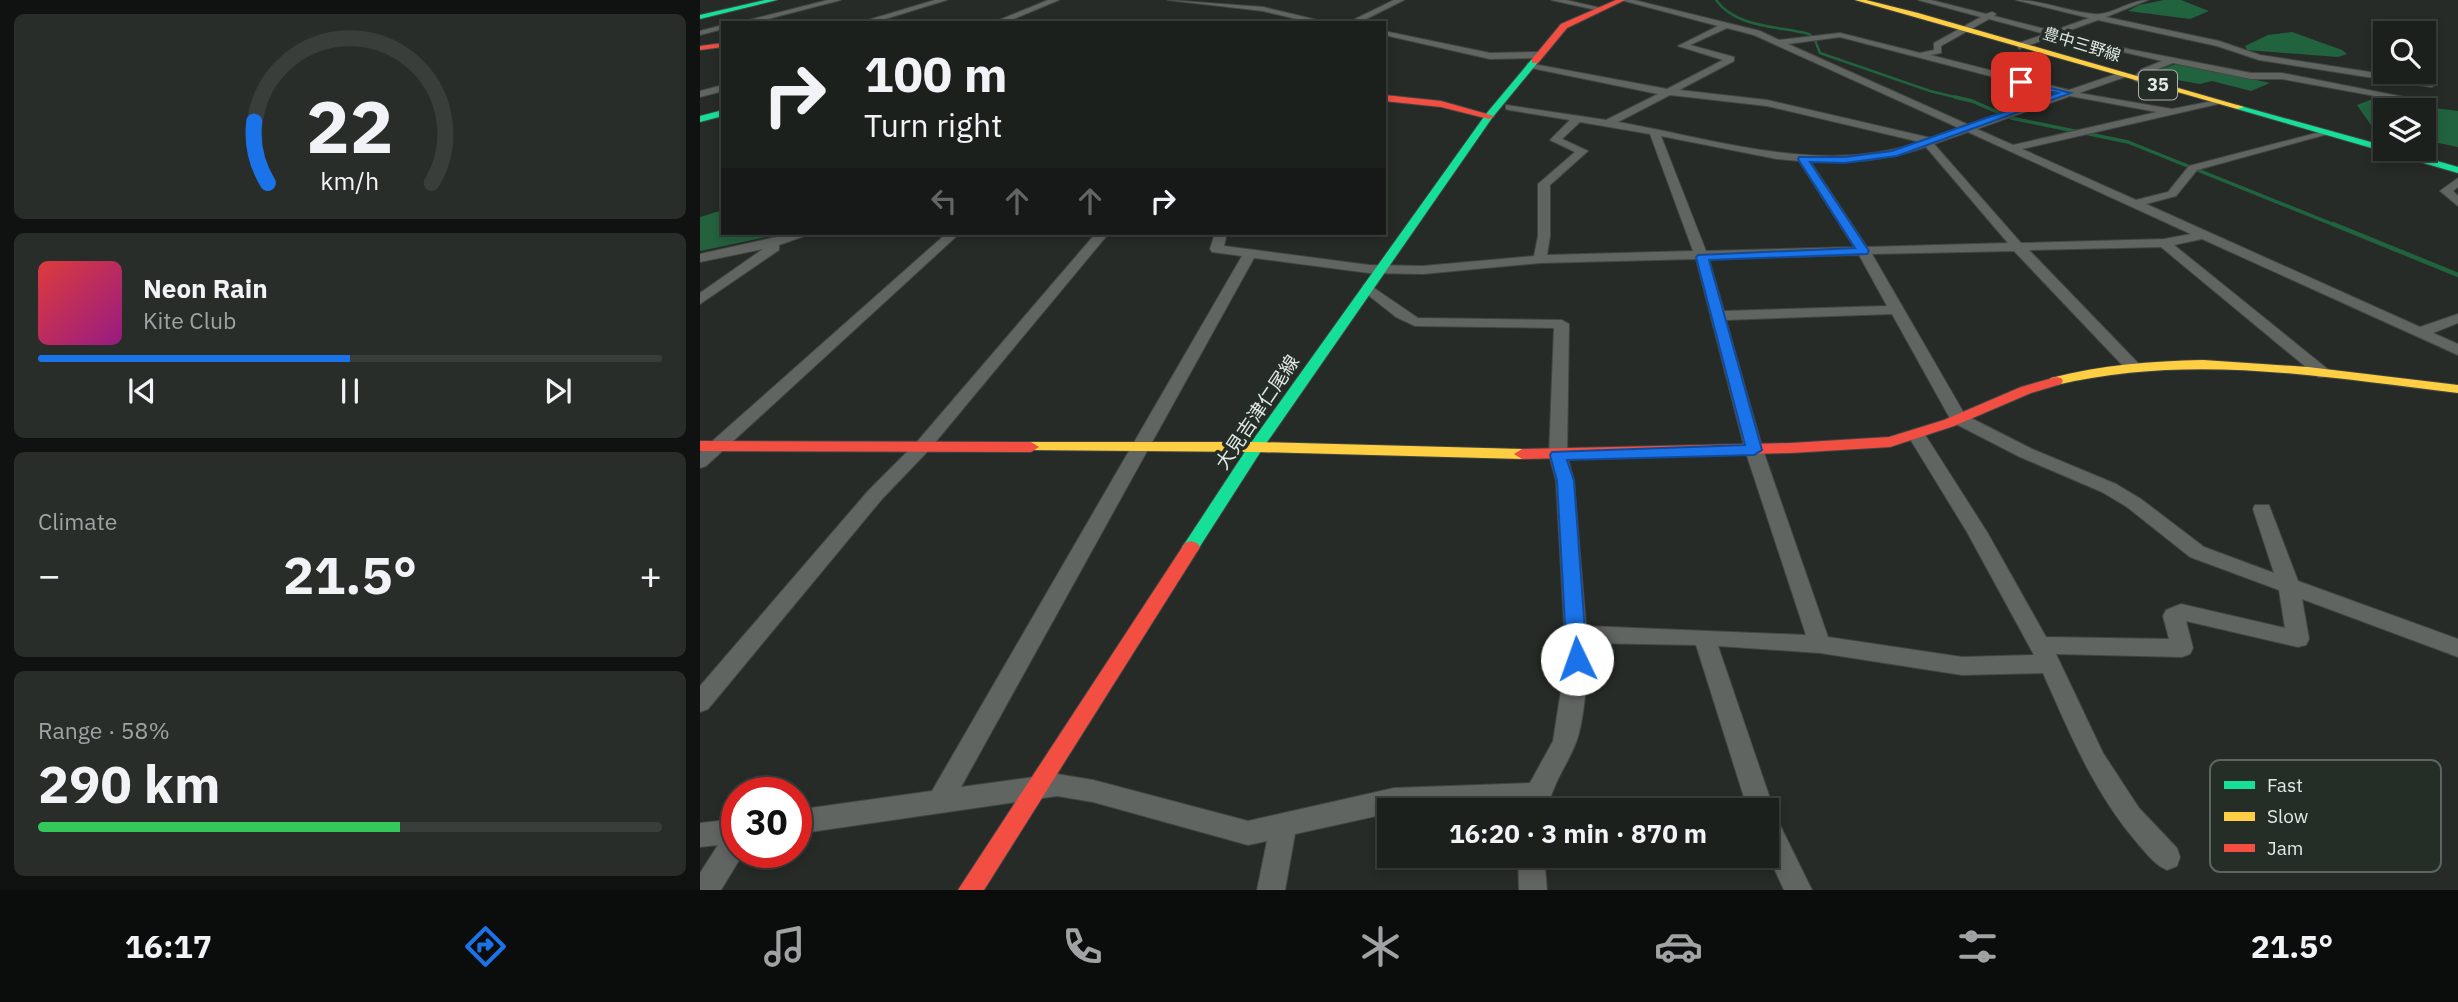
<!DOCTYPE html>
<html lang="en">
<head>
<meta charset="utf-8">
<style>
	:root { --surface:#1c201d; --page:#292d2a; --text:#f1f3f6; --muted:#a0a3a4; --line:#3a3e3b; --accent:#1a73e8 }
	body { margin:0; font-family:"IBM Plex Sans","Noto Sans JP",sans-serif; background:var(--page); color:var(--text); height:100vh; display:flex; flex-direction:column; font-size:26px; white-space:nowrap }
	* { box-sizing:border-box; margin:0 }
	p { font-size:23px; color:var(--muted) }
	.icon { flex:none; width:38px; height:38px; fill:none; stroke:currentColor; stroke-width:2; stroke-linecap:round; stroke-linejoin:round }
	.map { position:relative; flex:1; overflow:hidden }
	.panel { display:flex; flex-direction:column; gap:14px; padding:14px; background:#0f1210; width:700px }
	.panel>* { flex:none }
	.top-card { position:absolute; left:21px; top:21px; width:665px; height:214px; border-radius:0px; box-shadow:0 4px 10px #0003,0 0 0 2px var(--line); background:#1c201d; color:var(--text); overflow:hidden }
	.fabs { position:absolute; left:1673px; top:21px; display:grid; gap:14px }
	.fabs a { display:grid; place-items:center; width:63px; height:63px; border-radius:0px; background:var(--surface); box-shadow:0 4px 10px #0003,0 0 0 2px var(--line); font-size:35px }
	.speed { position:absolute; left:21px; top:777px; display:flex; gap:14px; font-size:35px; font-weight:700; text-align:center }
	.speed>* { display:grid; place-content:center; width:91px; height:91px; border-radius:50%; background:var(--surface); box-shadow:0 4px 10px #0003,0 0 0 2px var(--line); line-height:1 }
	.speed .limit { border:10px solid #d22; background:#fff; color:#111 }
	.pin { position:absolute; display:grid; place-items:center; width:60px; height:60px; color:#fff; margin:-30px; border-radius:14px; box-shadow:0 4px 10px #0006 }
	.me { position:absolute; width:77px; margin:-38px; rotate:357deg; stroke-linejoin:round; filter:drop-shadow(0 0 5px #0008) }
	.turn { display:flex; align-items:center; gap:24px; height:147px; padding:0 28px; font-size:32px }
	.turn .icon { width:91px; height:91px; stroke-width:2.5 }
	.turn b { display:block; font-size:49px; line-height:60px }
	.lanes { display:flex; align-items:center; height:66px; padding:0 28px; background:#0003; justify-content:center; gap:35px; direction:ltr }
	.lanes .off { opacity:.35 }
	.big { font-size:52px; font-weight:700; line-height:1.1 }
	.panel .card { flex:1; display:flex; flex-direction:column; justify-content:center; gap:10px; min-width:0; padding:0 24px; border-radius:10px; background:var(--page) }
	.panel .dial { align-items:center; gap:0 }
	.dial svg { height:182px; overflow:visible; fill:none; stroke:var(--line); stroke-width:7; stroke-linecap:round; text-anchor:middle }
	.dial text { fill:var(--text); stroke:none }
	.song { display:flex; align-items:center; gap:21px }
	.cover { width:84px; height:84px; border-radius:10px; background:linear-gradient(135deg,hsl(0 70% 55%),hsl(310 70% 35%)) }
	.played { height:7px; border-radius:4px; background:linear-gradient(90deg,var(--accent) 50%,var(--line) 50%) }
	.keys { display:flex; justify-content:space-around; direction:ltr }
	.heat { display:flex; justify-content:space-between; align-items:center; font-size:38px; direction:ltr }
	.charge { height:10px; border-radius:5px; background:linear-gradient(90deg,#34c759 58%,var(--line) 0) }
	.trip { position:absolute; left:677px; top:798px; width:402px; height:70px; border-radius:0px; background:var(--surface); box-shadow:0 4px 10px #0003,0 0 0 2px var(--line); font-weight:700; line-height:70px; text-align:center }
	.dock { display:flex; height:112px; justify-content:space-around; align-items:center; background:#0b0d0c; color:var(--muted) }
	.dock .icon { width:49px; height:49px }
	.dock .current { color:var(--accent) }
	.dock b { font-size:32px; color:var(--text) }
	main { display:flex; flex:1; min-height:0 }
	.map>svg:first-child { display:block }
</style>
</head>
<body>
<main>
<section class="panel">
<div class="card dial"><svg viewBox="0 0 100 80">
<path d="M14 69A42 42 0 1 1 86 69"/>
<path d="M14 69A42 42 0 0 1 8 42" stroke="#1a73e8"/>
<text x="50" y="56" font-size="32" font-weight="700">22</text>
<text x="50" y="72" font-size="11">km/h</text>
</svg></div>
<div class="card">
<div class="song"><i class="cover"></i><div><b>Neon Rain</b><p>Kite Club</p></div></div>
<div class="played"></div>
<div class="keys"><svg class="icon" aria-label="previous" viewBox="0 0 24 24"><path d="M18 5L8 12l10 7zM5 5v14"/></svg><svg class="icon" aria-label="pause" viewBox="0 0 24 24"><path d="M8 5v14M16 5v14"/></svg><svg class="icon" aria-label="next" viewBox="0 0 24 24"><path d="M6 5l10 7-10 7zM19 5v14"/></svg></div>
</div>
<div class="card"><p>Climate</p>
<div class="heat"><a>−</a><b class="big">21.5°</b><a>+</a></div>
</div>
<div class="card"><p>Range · 58%</p><b class="big">290 km</b><div class="charge"></div></div>
</section>
<div class="map">
<svg width="1758" height="890" viewBox="0 0 1758 890">
	<rect width="100%" height="100%" fill="#262b27"/>
	<path fill="#24613d" d="M23,210V233H85L0,251V217Z"/>
	<g fill="#21633e">
		<path d="M1464,0H1481L1509,11L1490,19L1428,11L1439,5Z"/>
		<path d="M1592,32L1642,50L1647,54L1638,57L1547,50L1545,46L1568,35Z"/>
		<path d="M1479,63L1570,83L1551,91L1512,81L1500,84L1477,80L1455,71Z"/>
		<path d="M1678,97L1703,104L1758,111V147L1724,140V110H1685V134L1671,125L1657,105Z"/>
	</g>
	<g fill="none" stroke-linecap="round" stroke-linejoin="round">
		<path stroke="#21633e" stroke-width="2.5" d="M1016,0C1036,28 1078,26 1109,34L1115,40L1120,53L1230,91L1263,99"/>
		<path stroke="#21633e" stroke-width="3.5" d="M1255,97L1272,101L1311,118L1428,142L1637,226"/>
		<path stroke="#21633e" stroke-width="4.5" d="M1633,224L1758,275"/>
		<g stroke="#424643" stroke-width="2">
			<g id="street">
				<path d="M128,0H141L52,23H37Z"/>
				<path d="M235,0H247L172,23H158Z"/>
				<path d="M348,0H359L304,23H292Z"/>
				<path d="M468,0L563,7L630,23H614L563,11Z"/>
				<path d="M694,0H704L658,23H647Z"/>
				<path d="M851,0H866L905,9L901,11Z"/>
				<path d="M921,0H934L1060,31L1079,40L1140,33L1220,53L1234,50V43L1281,17L1218,0H1231L1286,14L1292,12L1296,14L1294,16L1353,31L1389,18L1316,0C1343,0 1368,12 1394,14C1411,16 1429,0 1448,0L1406,17L1519,41L1560,55L1734,82V86L1731,87L1559,60L1517,46L1398,20L1362,33L1428,49L1551,73H1582L1724,101L1719,104L1582,79H1551L1473,63L1448,73L1437,82L1432,79L1442,69L1462,61L1354,36L1319,49L1316,44L1345,34L1289,19L1241,46V53L1230,55L1369,90L1422,72L1425,73V77L1379,93L1472,109L1518,100V104L1322,149L1436,200L1468,192L1489,166L1628,130V134L1497,170L1476,196L1446,204L1720,327L1758,314V323L1733,333L1758,344V355L1502,239L1474,245L1630,371L1632,374L1630,377H1618L1461,247L1329,250L1439,364L1441,367L1433,372L1427,370L1314,251L1172,254L1265,415L1332,449L1416,484L1441,499L1504,547L1574,573L1553,509L1555,505H1569L1598,581L1758,639V657L1602,599L1609,639L1606,645L1598,647L1486,621L1493,648L1490,654L1482,657L1356,654L1403,753L1439,808L1477,848L1480,857L1477,866L1467,870C1455,865 1448,855 1439,845C1395,795 1370,734 1343,673L1262,675L1120,653L1018,646L1074,810L1071,817L1077,819L1112,890H1084L1068,855V810H1048L996,645L887,643C889,665 884,726 875,745C866,767 851,786 848,810H822L823,806L690,810V813L595,834L585,890H557L567,841L548,845L393,802L357,796L96,834V810L232,791L542,256L512,252L510,249L515,233H527L524,246L669,265L723,266L834,256L838,236V184L875,152L850,140L870,120L809,110L806,109V105L906,120L958,94L831,68L827,65L828,63L967,89L1023,60L978,46L1018,26ZM1027,28L1054,35L1259,128L1231,138L1067,100L979,90L1034,61V57L990,45ZM1140,37L1359,94L1269,125L1088,44ZM970,95L1067,106L1220,142C1122,176 1016,139 918,122ZM1370,96L1457,112L1313,145L1277,129ZM880,122L950,134L993,251L847,255L850,236V185L888,151L862,139ZM1268,132L1491,234L1464,239L1321,243L1234,144ZM961,136L1077,159L1099,161L1154,247L1006,251ZM1226,147L1308,243L1167,247L1110,161C1149,164 1188,160 1226,147ZM1159,255L1187,306L1024,311L1009,259ZM554,258L669,273L723,274L840,263L996,259L1045,450L1106,635L886,626L874,481L867,455L869,324L862,320L718,318L668,284L663,285V291L696,317L715,326L854,328L849,455L856,481L866,659L853,741L830,783L694,788L548,821L393,780L357,774L261,787ZM1192,314L1252,422L1320,457L1402,492L1427,507L1490,557L1579,590L1585,628L1481,604L1466,610L1463,616L1469,639L1346,637L1287,532L1222,430L1216,429L1207,434L1267,532L1334,655L1262,657L1128,637L1063,450L1026,320Z"/>
				<path d="M23,25V29L0,35V31Z"/>
				<path d="M684,31L790,53L840,52L844,55L840,58L790,59L684,35Z"/>
				<path d="M23,85V91L0,97V91Z"/>
				<path d="M1758,178V187L1753,191L1758,196V206L1740,191Z"/>
				<path d="M94,233H113L79,245V250L0,304V293L63,249L0,262V254Z"/>
				<path d="M247,233H260L6,466L0,468V452Z"/>
				<path d="M396,233H409L228,451L182,499L8,709L0,712V686L168,491L216,443Z"/>
				<path d="M37,819V852H44L21,890H0V873L18,845L0,847V823Z"/>
				<path d="M818,856H844L847,890H819Z"/>
			</g>
		</g>
		<g stroke="#424643" stroke-width="2">
			<g id="fast">
				<path d="M65,0H77L0,19V15Z"/>
				<path d="M832,59L839,61L792,118L563,448L497,551H485L482,547L485,543L550,444L786,114Z"/>
				<path d="M1537,105L1685,146V149H1695L1758,167V173L1537,109Z"/>
				<path d="M23,110V116L0,122V116Z"/>
			</g>
		</g>
		<g stroke="#424643" stroke-width="2">
			<g id="slow">
				<path d="M1155,0H1166L1218,13L1544,107L1537,109Z"/>
				<path d="M1503,360L1608,367L1758,385V393C1620,377 1494,353 1356,385L1349,381L1351,378C1402,365 1451,361 1503,360Z"/>
				<path d="M331,442H556L822,449L830,454L822,459L556,452L325,450L323,447L325,444Z"/>
			</g>
		</g>
		<g stroke="#424643" stroke-width="2">
			<g id="jam">
				<path d="M916,0H925L867,28L838,63H832V59L861,24Z"/>
				<path d="M23,43V47L0,50V46Z"/>
				<path d="M684,95L741,101L794,116L789,119L741,107L684,101Z"/>
				<path d="M1356,377L1361,378L1363,381L1361,384L1331,393L1254,426L1190,447L1091,453L822,459L814,454L822,449L1091,443L1189,437L1244,420L1321,387Z"/>
				<path d="M0,441L331,442L339,447L331,452L0,451Z"/>
				<path d="M491,541L497,543L500,547L284,890H258L485,543Z"/>
			</g>
		</g>
		<use href="#street" fill="#616562" fill-rule="evenodd"/>
		<use href="#fast" fill="#16e098" fill-rule="evenodd"/>
		<use href="#slow" fill="#ffcf43" fill-rule="evenodd"/>
		<use href="#jam" fill="#f24e42" fill-rule="evenodd"/>
	</g>
	<path fill="#1a73e8" stroke="#114b97" stroke-width="2" d="M1318,80L1371,93L1197,156L1145,163L1110,162L1169,251L1167,254L1009,260L1062,450L1054,455L867,460L874,481L887,659L884,665L877,667L870,665L867,659L857,481L850,455L852,452L1045,445L996,257L998,255L1155,248L1098,159L1099,157H1145L1192,151L1358,93L1318,84Z"/>
	<g text-anchor="middle" stroke-width="7" stroke-linejoin="round" paint-order="stroke">
		<g font-size="16" fill="#e3e9e5" stroke="#242d26">
			<text transform="translate(1382 44) rotate(17)" y="6">豊中三野線</text>
		</g>
		<rect fill="#242d26" stroke="#aab1ac" stroke-width="2" x="1439" y="70.5" width="38" height="29" rx="5"/>
		<g font-size="18" font-weight="bold" fill="#e3e9e5">
			<text x="1458" y="91">35</text>
		</g>
		<g font-size="19" fill="#e3e9e5" stroke="#242d26">
			<text transform="translate(557 412) rotate(-56)" y="7">大見吉津仁尾線</text>
		</g>
	</g>
	<rect x="1510" y="760" width="231" height="112" rx="10" fill="#242d26" stroke="#5d655f" stroke-width="2"/>
	<rect x="1524" y="781" width="31" height="8" fill="#16e098"/>
	<rect x="1524" y="812" width="31" height="9" fill="#ffcf43"/>
	<rect x="1524" y="844" width="31" height="8" fill="#f24e42"/>
	<g font-size="19" fill="#e3e9e5">
		<text x="1567" y="792">Fast</text>
		<text x="1567" y="823">Slow</text>
		<text x="1567" y="855">Jam</text>
	</g>
</svg>
<div class="fabs">
<a><svg class="icon" aria-label="search" viewBox="0 0 24 24"><circle cx="10" cy="10" r="6"/><path d="M15 15l6 6"/></svg></a>
<a><svg class="icon" aria-label="layers" viewBox="0 0 24 24"><path d="M12 4l9 5-9 5-9-5zM3 14l9 5 9-5"/></svg></a>
</div>
<div class="speed"><div class="limit">30</div></div>
<div class="pin" style="left:1321px;top:82px;background:#d93025"><svg class="icon" aria-label="arrive" viewBox="0 0 24 24"><path d="M6 21V4h12l-3 4 3 4H6"/></svg></div>
<svg class="me" style="left:877px;top:659px" viewBox="-20 -20 40 40"><circle r="19" fill="#fff"/><path d="M0-13L10 11 0 6-10 11z" fill="#1a73e8"/></svg>
<div class="trip">16:20 · 3 min · 870 m</div>
<div class="top-card">
<div class="turn"><svg class="icon" aria-label="right" viewBox="0 0 24 24"><path d="M7 20v-9h11M14 6l5 5-5 5"/></svg><div><b>100 m</b>Turn right</div></div>
<div class="lanes"><svg class="icon off" aria-label="left" viewBox="0 0 24 24"><path d="M17 20v-9H6M10 6l-5 5 5 5"/></svg><svg class="icon off" aria-label="ahead" viewBox="0 0 24 24"><path d="M12 20V5M6 11l6-6 6 6"/></svg><svg class="icon off" aria-label="ahead" viewBox="0 0 24 24"><path d="M12 20V5M6 11l6-6 6 6"/></svg><svg class="icon" aria-label="right" viewBox="0 0 24 24"><path d="M7 20v-9h11M14 6l5 5-5 5"/></svg></div>
</div>
</div>
</main>
<nav class="dock">
<b>16:17</b>
<svg class="icon current" aria-label="directions" viewBox="0 0 24 24"><path d="M12 3l9 9-9 9-9-9zM9 14v-3h6M13 9l2 2-2 2"/></svg>
<svg class="icon" aria-label="music" viewBox="0 0 24 24"><path d="M9 18V5l10-2v13"/><circle cx="6" cy="18" r="3"/><circle cx="16" cy="16" r="3"/></svg>
<svg class="icon" aria-label="phone" viewBox="0 0 24 24"><path d="M5 4h4l2 5-3 2q2 4 5 5l2-3 5 2v4C11 20 4 13 5 4z"/></svg>
<svg class="icon" aria-label="climate" viewBox="0 0 24 24"><path d="M12 3v18M4 7l16 10M4 17L20 7"/></svg>
<svg class="icon" aria-label="car" viewBox="0 0 24 24"><path d="M5 17H2v-5l4-1 3-4h7l3 4 3 1v5h-3M9 17h6M6 11h13"/><circle cx="7" cy="17" r="2"/><circle cx="17" cy="17" r="2"/></svg>
<svg class="icon" aria-label="filters" viewBox="0 0 24 24"><path d="M4 7h16M4 17h16"/><circle cx="9" cy="7" r="2"/><circle cx="15" cy="17" r="2"/></svg>
<b>21.5°</b>
</nav>
</body>
</html>
